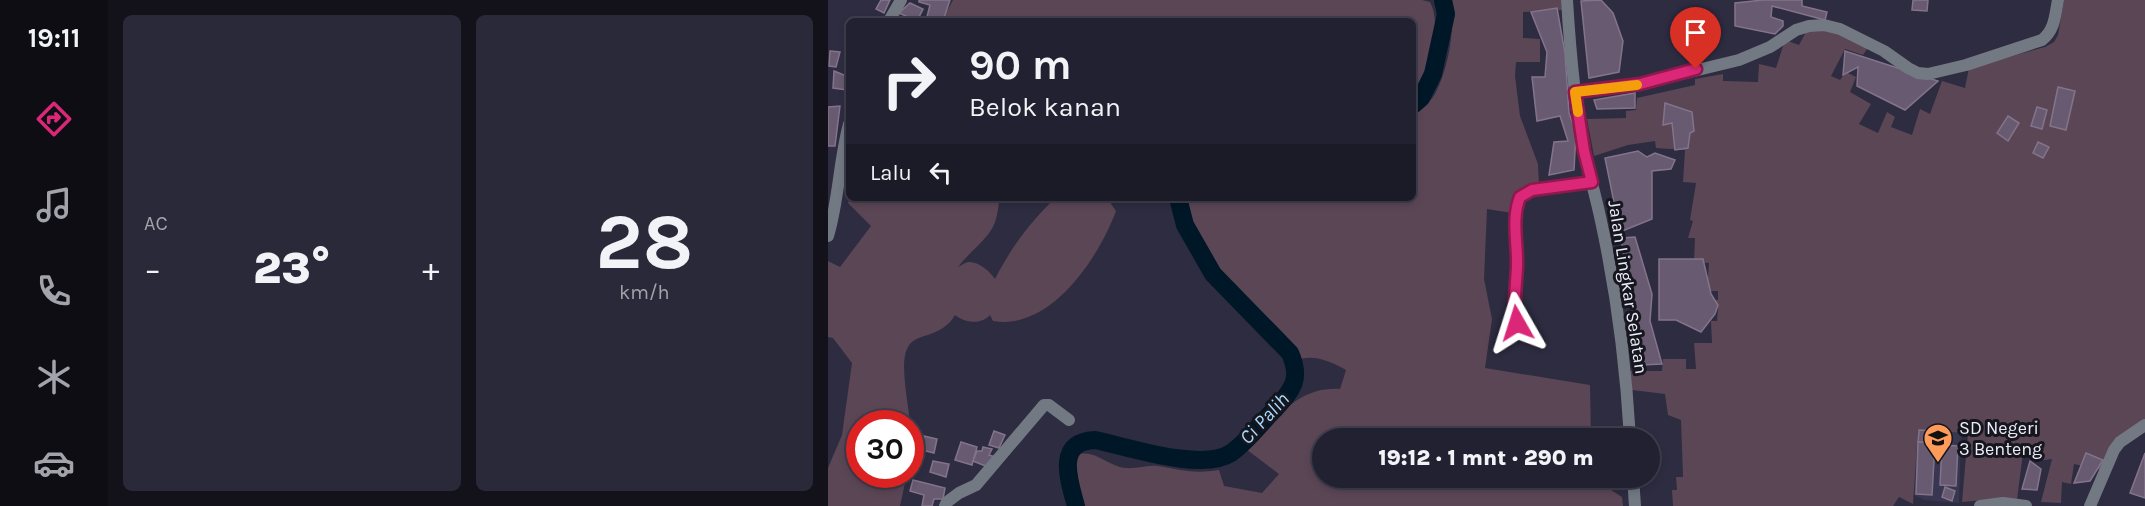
<!DOCTYPE html>
<html lang="id">
<head>
<meta charset="utf-8">
<style>
	:root { --surface:#222131; --page:#2a2939; --text:#f1f3f6; --muted:#a2a3ab; --line:#3f3e4d; --accent:#db2777 }
	body { margin:0; font-family:Karla,sans-serif; background:var(--page); color:var(--text); height:100vh; display:flex; flex-direction:column; font-size:22px; white-space:nowrap }
	* { box-sizing:border-box; margin:0 }
	p { font-size:20px; color:var(--muted) }
	.icon { flex:none; width:33px; height:33px; fill:none; stroke:currentColor; stroke-width:2; stroke-linecap:round; stroke-linejoin:round }
	.map { position:relative; flex:1; overflow:hidden }
	.details { display:flex; flex-direction:column; gap:15px; padding:15px; background:#13121b; width:720px }
	.details>* { flex:none }
	.hud { position:absolute; left:18px; top:18px; width:570px; height:183px; border-radius:9px; box-shadow:0 3px 9px #0003,0 0 0 2px var(--line); background:#222131; color:var(--text); overflow:hidden }
	.speed { position:absolute; left:18px; top:410px; display:flex; gap:12px; font-size:30px; font-weight:700; text-align:center }
	.speed>* { display:grid; place-content:center; width:78px; height:78px; border-radius:50%; background:var(--surface); box-shadow:0 3px 9px #0003,0 0 0 2px var(--line); line-height:1 }
	.speed .limit { border:9px solid #d22; background:#fff; color:#111 }
	.pin { position:absolute; display:grid; place-items:center; width:51px; height:51px; color:#fff; margin:-62px -26px; border-radius:50% 50% 50% 0; rotate:-45deg; box-shadow:0 0 6px #0007 }
	.pin .icon { rotate:45deg }
	.me { position:absolute; width:66px; margin:-33px; rotate:354deg; stroke-linejoin:round; filter:drop-shadow(0 0 4px #0008) }
	.turn { display:flex; align-items:center; gap:21px; height:126px; padding:0 24px; font-size:27px }
	.turn .icon { width:78px; height:78px; stroke-width:2.5 }
	.turn b { display:block; font-size:42px; line-height:51px }
	.then { display:flex; align-items:center; height:57px; padding:0 24px; background:#0003; gap:12px; font-size:22px }
	.big { font-size:45px; font-weight:800; line-height:1.1 }
	.details .widget { flex:1; display:flex; flex-direction:column; justify-content:center; gap:9px; min-width:0; padding:0 21px; border-radius:9px; background:var(--page) }
	.details .dial { align-items:center; gap:0 }
	.dial b { font-size:78px; line-height:1 }
	.heat { display:flex; justify-content:space-between; align-items:center; font-size:33px; direction:ltr }
	.details .tiles { flex:1; display:grid; gap:15px; grid-template-columns:repeat(2,1fr) }
	.trip { position:absolute; left:484px; top:428px; width:348px; height:60px; border-radius:30px; background:var(--surface); box-shadow:0 3px 9px #0003,0 0 0 2px var(--line); font-weight:800; line-height:60px; text-align:center }
	main { display:flex; flex:1; min-height:0 }
	.tab-bar { display:flex; flex-direction:column; width:108px; justify-content:space-around; align-items:center; background:#0e0d14; color:var(--muted) }
	.tab-bar .icon { width:42px; height:42px }
	.tab-bar .on { color:var(--accent) }
	.tab-bar b { font-size:27px; color:var(--text) }
	.map>svg:first-child { display:block }
</style>
</head>
<body>
<main>
<nav class="tab-bar">
<b>19:11</b>
<svg class="icon on" aria-label="directions" viewBox="0 0 24 24"><path d="M12 3l9 9-9 9-9-9zM9 14v-3h6M13 9l2 2-2 2"/></svg>
<svg class="icon" aria-label="music" viewBox="0 0 24 24"><path d="M9 18V5l10-2v13"/><circle cx="6" cy="18" r="3"/><circle cx="16" cy="16" r="3"/></svg>
<svg class="icon" aria-label="phone" viewBox="0 0 24 24"><path d="M5 4h4l2 5-3 2q2 4 5 5l2-3 5 2v4C11 20 4 13 5 4z"/></svg>
<svg class="icon" aria-label="climate" viewBox="0 0 24 24"><path d="M12 3v18M4 7l16 10M4 17L20 7"/></svg>
<svg class="icon" aria-label="car" viewBox="0 0 24 24"><path d="M5 17H2v-5l4-1 3-4h7l3 4 3 1v5h-3M9 17h6M6 11h13"/><circle cx="7" cy="17" r="2"/><circle cx="17" cy="17" r="2"/></svg>
</nav>
<section class="details">
<div class="tiles">
<div class="widget"><p>AC</p>
<div class="heat"><a>−</a><b class="big">23°</b><a>+</a></div>
</div>
<div class="widget dial"><b>28</b><p>km/h</p></div>
</div>
</section>
<div class="map">
<svg width="1317" height="506" viewBox="0 0 1317 506">
	<rect width="100%" height="100%" fill="#2e2c41"/>
	<path fill="#383650" d="M1089,430L1133,432L1131,503L1096,500L1086,495Z"/>
	<g fill="#5b4655">
		<path d="M125,0H594L602,2C616,27 597,69 588,94L585,97V21H114Z"/>
		<path d="M623,0H733L734,10L695,12V38L712,39V62H688L687,76L692,116L710,164L711,185L690,191L684,213L659,209L656,279L664,319L657,368L762,385L763,438H495V477H774L780,488L794,497L795,506H256C249,488 244,475 248,455C266,448 280,466 297,468C308,469 319,465 330,466C354,470 365,474 391,470L396,486L434,493L451,474L418,449C446,421 469,386 512,389L518,370C503,362 489,355 472,359C455,325 414,302 390,272C373,251 362,224 354,198H585V116C593,110 603,102 608,92C621,66 627,29 623,0Z"/>
		<path d="M1236,0H1317V420L1274,470L1246,464L1243,484L1234,482L1233,503L1213,502L1224,459L1209,461L1207,452L1195,453L1189,500L1177,498L1134,502L1140,433L1090,430L1085,504L1071,497L1065,506H845L844,490H849L848,477H855L853,420L840,415L837,394L804,390L802,371H834L835,359H858V369H868L866,343H884L883,321H889L890,308L880,301L890,300V291H879L881,263L866,262L867,238H860L865,221L862,220L868,183L855,182L857,150L828,148L827,141L800,145L766,156L759,119L798,118V111L808,110L809,98L867,85V79L895,74V81L930,82L931,64L948,68L957,40L971,45L978,32L997,28L1041,46L1035,55L1017,49L1003,76L1012,80L1018,72L1028,77L1022,92L1043,104L1031,124L1050,133L1059,112L1067,117L1063,127L1084,135L1092,109L1102,114L1114,81L1137,88L1141,68L1217,47L1226,42L1230,35Z"/>
		<path d="M22,198H172C170,206 170,214 167,222C162,238 141,252 130,267C134,265 136,263 140,262C150,261 162,271 167,279C184,246 201,224 227,198H279L288,211C271,257 223,331 165,321L162,315C153,325 137,323 127,315C113,339 88,332 80,347C68,367 88,428 83,457L82,423H32V474H79L72,506H0V468L14,435L24,363L5,338L0,337V261L12,267L43,226L20,203Z"/>
	</g>
	<g fill="none" stroke-linecap="round" stroke-linejoin="round">
		<g stroke="#001727" stroke-width="18">
			<path d="M585,105L593,98L605,74L618,14L615,0"/>
			<path d="M248,506C241,480 227,442 267,440C300,447 375,472 403,453C419,442 432,424 446,410C464,390 474,380 462,353L385,274L357,225L350,198"/>
		</g>
	</g>
	<g fill="#685a70" stroke="#83748b" stroke-width="1.5">
		<path d="M53,0H62L56,13L48,9Z"/>
		<path d="M91,0H122L115,21H98L102,5L91,2Z"/>
		<path d="M773,0L785,13L795,41L791,72L761,78L753,1Z"/>
		<path d="M935,0H974V6L999,12L997,20L944,6L943,17L955,21V26L947,34L907,26V3Z"/>
		<path d="M1085,0H1100L1099,11L1084,10Z"/>
		<path d="M82,3L95,9L89,21L71,13Z"/>
		<path d="M729,8L737,53L741,113L748,133L746,170L721,175L726,142L740,141L732,116L709,121L704,77H717L719,52L703,12Z"/>
		<path d="M2,51L12,52L8,67L1,66Z"/>
		<path d="M1017,51L1110,81L1077,110L1029,86L1030,67L1015,75Z"/>
		<path d="M6,71L21,77L19,90L5,88Z"/>
		<path d="M1230,87L1247,91L1238,130L1222,126Z"/>
		<path d="M807,93V108L769,109L766,100Z"/>
		<path d="M837,103L864,112L866,131L862,133L860,148L847,150L844,123L835,125Z"/>
		<path d="M12,106L7,146H0V107Z"/>
		<path d="M1209,107L1219,110L1214,129L1203,126Z"/>
		<path d="M1180,116L1191,123L1180,141L1169,133Z"/>
		<path d="M1210,142L1221,147L1215,158L1205,153Z"/>
		<path d="M810,151L819,157L827,153L847,160L843,169L824,171V219L792,232L777,158Z"/>
		<path d="M807,237L824,294L822,321L834,364L813,365L793,238Z"/>
		<path d="M831,259H875L883,294L890,305L887,314L873,332L848,320H831Z"/>
		<path d="M1091,430L1105,431V434H1106L1104,443L1090,442Z"/>
		<path d="M166,431L177,435L171,448L161,445Z"/>
		<path d="M96,436L109,439L106,453L94,450Z"/>
		<path d="M133,442L149,447L144,465L127,460Z"/>
		<path d="M1090,442L1107,443L1104,495L1088,494Z"/>
		<path d="M1114,445L1130,446L1128,486L1112,485Z"/>
		<path d="M155,447L164,449L161,455L167,457L160,467L145,461L149,451H154Z"/>
		<path d="M1258,453L1275,460L1262,481L1246,483Z"/>
		<path d="M1317,453V498L1302,493Z"/>
		<path d="M105,461L121,464L118,477L102,472Z"/>
		<path d="M1202,461L1213,469L1209,490L1194,489Z"/>
		<path d="M85,480L117,488L115,499H106L104,506H94L96,495L82,491Z"/>
		<path d="M1117,487L1127,491L1124,501L1114,497Z"/>
	</g>
	<g fill="none" stroke-linecap="round" stroke-linejoin="round">
		<g stroke="#737983" stroke-width="12">
			<path d="M739,0C742,50 746,100 756,150C761,174 768,197 773,221C788,290 798,368 802,438"/>
			<path d="M61,21L73,0"/>
			<path d="M747,92L812,84L911,60L942,47L968,30L981,26L996,25L1012,29L1056,51L1080,68L1090,73L1100,74L1138,65L1214,40C1227,30 1227,15 1230,0"/>
			<path d="M0,236C11,199 11,161 21,124"/>
			<path d="M689,323C685,304 688,287 689,267C690,244 683,219 692,197L704,190L764,182"/>
			<path d="M805,477L807,506"/>
			<path d="M117,506L119,502L131,493L148,485L216,405H221L241,420"/>
			<path d="M1152,506L1175,503L1198,506"/>
			<path d="M1262,506L1286,450L1292,442L1317,425"/>
		</g>
	</g>
	<g fill="none" stroke-linecap="round" stroke-linejoin="round">
		<g stroke="#8e194d" stroke-width="15">
			<path id="route" d="M689,323C685,304 688,287 689,267C690,244 683,219 692,197L704,190L764,182L756,151L747,92L812,84L868,69"/>
		</g>
		<use href="#route" stroke="#db2777" stroke-width="10"/>
		<path stroke="#f59e0b" stroke-width="10" d="M750,112L747,92L809,85"/>
	</g>
	<defs>
		<g id="school-pin" transform="scale(1.5)"><path d="M0 17L-7.5 6A9.5 9.5 0 1 1 7.5 6Z" fill="#fe9b59" stroke="#16161f"/><path d="M0-5L7-2L0 1L-7-2ZM-4 1L0 2.5L4 1V4Q0 6-4 4Z" fill="#111"/></g>
	</defs>
	<g fill-rule="evenodd">
		<use href="#school-pin" x="1110" y="438"/>
	</g>
	<g text-anchor="middle" stroke-width="6" stroke-linejoin="round" paint-order="stroke">
		<g font-size="18" fill="#edecfa" stroke="#16161f">
			<text transform="translate(800 287) rotate(81)" y="6">Jalan Lingkar Selatan</text>
		</g>
		<g font-size="18" fill="#edecfa" stroke="#16161f" text-anchor="start">
			<text x="1131" y="434">SD Negeri<tspan x="1131" dy="21">3 Benteng</tspan></text>
		</g>
		<g font-size="20" font-style="italic" fill="#a8dbfd" stroke="#16161f">
			<text transform="translate(436 418) rotate(-47)" y="7">Ci Palih</text>
		</g>
	</g>
</svg>
<div class="speed"><div class="limit">30</div></div>
<div class="pin" style="left:868px;top:69px;background:#d93025"><svg class="icon" aria-label="arrive" viewBox="0 0 24 24"><path d="M6 21V4h12l-3 4 3 4H6"/></svg></div>
<svg class="me" style="left:689px;top:323px" viewBox="-20 -20 40 40"><path d="M0-17L14 15 0 8-14 15z" fill="#db2777" stroke="#fff" stroke-width="4"/></svg>
<div class="trip">19:12 · 1 mnt · 290 m</div>
<div class="hud">
<div class="turn"><svg class="icon" aria-label="right" viewBox="0 0 24 24"><path d="M7 20v-9h11M14 6l5 5-5 5"/></svg><div><b>90 m</b>Belok kanan</div></div>
<div class="then">Lalu<svg class="icon" aria-label="left" viewBox="0 0 24 24"><path d="M17 20v-9H6M10 6l-5 5 5 5"/></svg></div>
</div>
</div>
</main>
</body>
</html>
